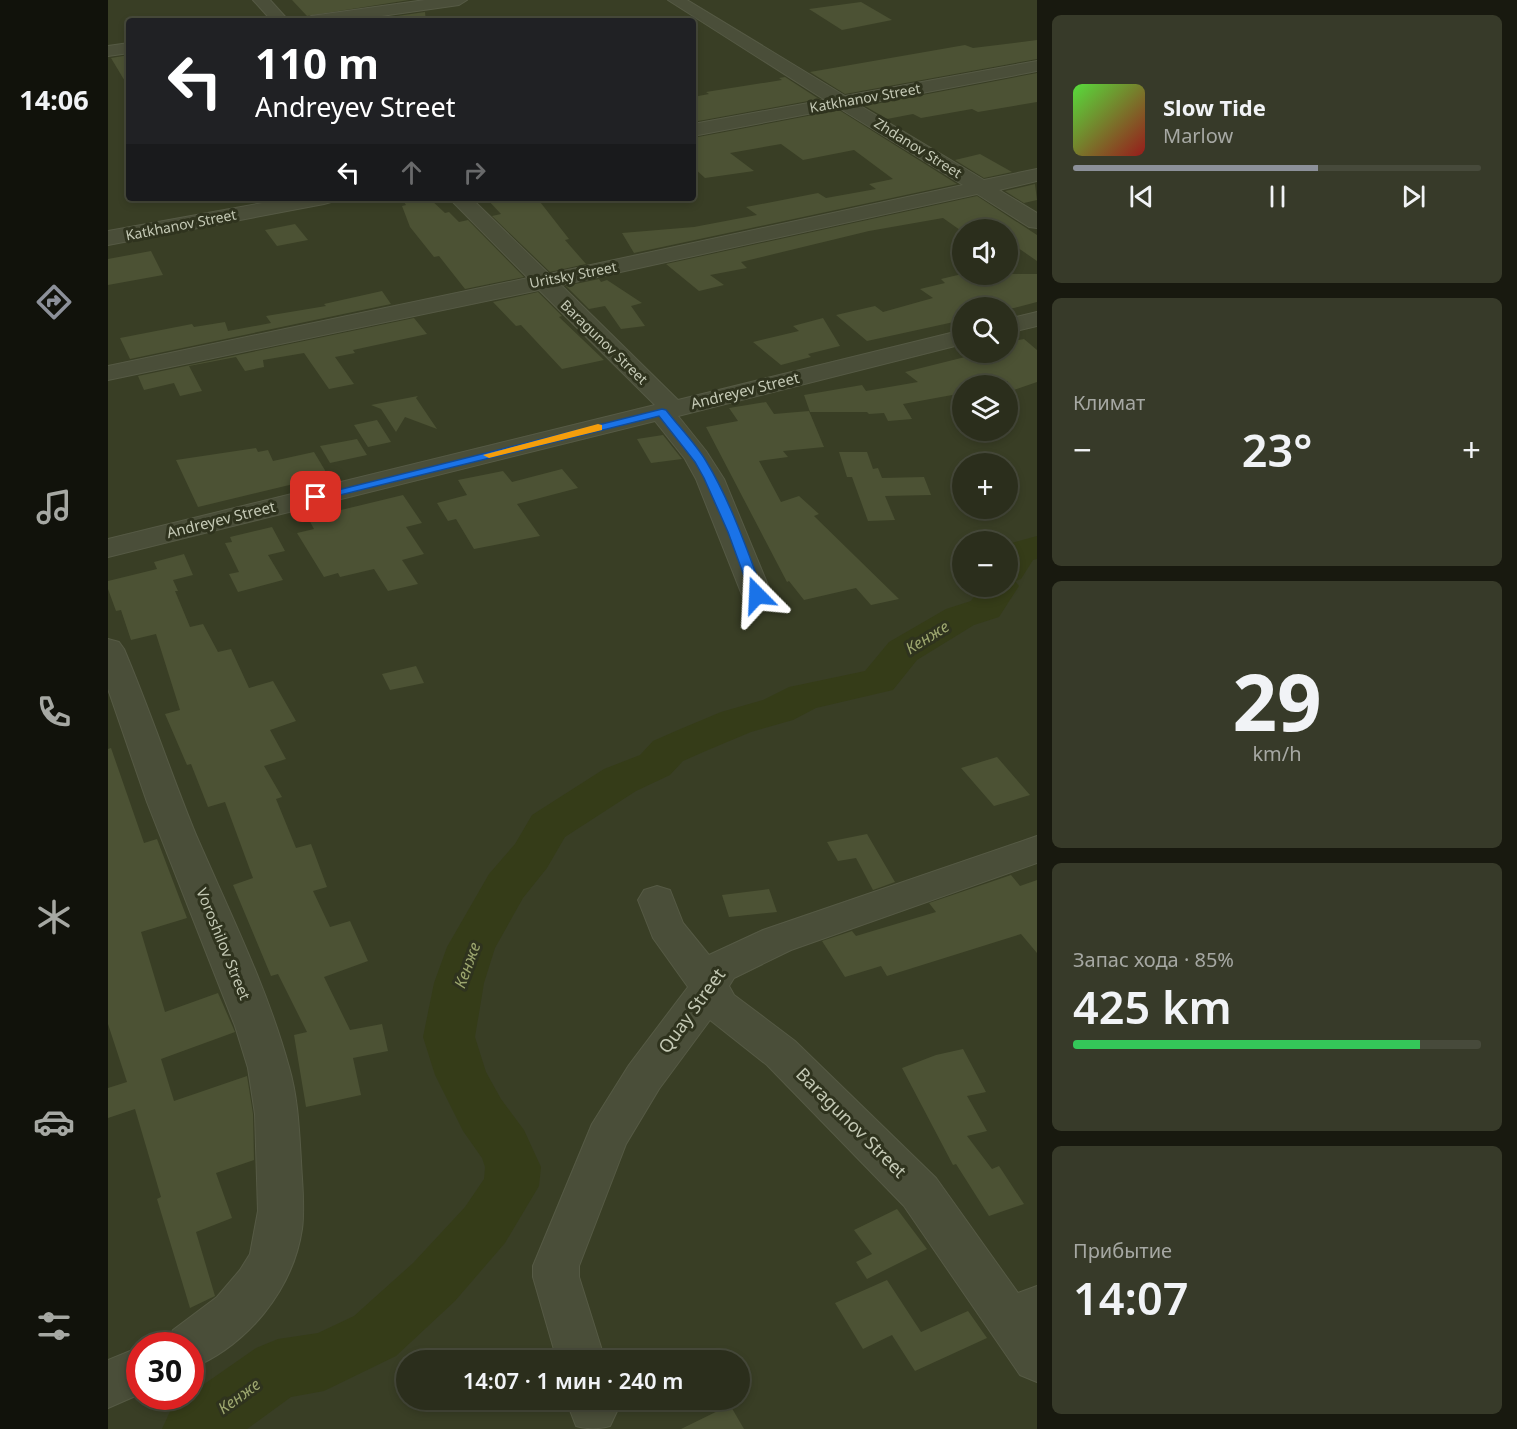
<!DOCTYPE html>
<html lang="ru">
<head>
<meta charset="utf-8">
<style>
	:root { --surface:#2b2e1c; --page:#373a29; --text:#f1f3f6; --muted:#a6a8a3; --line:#474a3b; --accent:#8c9099 }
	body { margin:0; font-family:"Noto Sans",sans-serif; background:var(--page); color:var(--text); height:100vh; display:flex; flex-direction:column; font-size:22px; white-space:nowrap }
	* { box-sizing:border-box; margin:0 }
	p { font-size:20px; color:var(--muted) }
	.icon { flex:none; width:33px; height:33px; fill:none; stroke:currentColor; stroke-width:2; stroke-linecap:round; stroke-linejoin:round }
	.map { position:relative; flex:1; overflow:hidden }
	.drawer { display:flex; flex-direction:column; gap:15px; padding:15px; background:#18190f; width:480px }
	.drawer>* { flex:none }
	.guide { position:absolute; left:18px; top:18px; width:570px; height:183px; border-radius:6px; box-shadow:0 3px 9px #0003,0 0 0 2px var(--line); background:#202124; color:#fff; overflow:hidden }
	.controls { position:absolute; left:844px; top:219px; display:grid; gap:12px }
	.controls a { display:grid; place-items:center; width:66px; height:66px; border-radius:50%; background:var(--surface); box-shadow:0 3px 9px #0003,0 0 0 2px var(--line); font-size:30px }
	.speed { position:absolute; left:18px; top:1332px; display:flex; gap:12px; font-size:30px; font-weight:700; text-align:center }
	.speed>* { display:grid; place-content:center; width:78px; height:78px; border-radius:50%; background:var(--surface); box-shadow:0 3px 9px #0003,0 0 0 2px var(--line); line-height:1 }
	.speed .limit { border:9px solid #d22; background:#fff; color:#111 }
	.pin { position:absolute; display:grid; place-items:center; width:51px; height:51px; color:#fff; margin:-26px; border-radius:12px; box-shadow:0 3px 9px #0006 }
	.me { position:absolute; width:66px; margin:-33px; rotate:339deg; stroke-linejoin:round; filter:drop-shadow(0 0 4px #0008) }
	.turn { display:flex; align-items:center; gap:21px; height:126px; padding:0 30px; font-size:27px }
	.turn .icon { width:78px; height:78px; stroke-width:2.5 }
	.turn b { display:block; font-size:42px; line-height:51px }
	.lanes { display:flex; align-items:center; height:57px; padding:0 30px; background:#0003; justify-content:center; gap:30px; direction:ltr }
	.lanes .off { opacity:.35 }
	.big { font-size:45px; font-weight:600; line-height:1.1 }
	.drawer .widget { flex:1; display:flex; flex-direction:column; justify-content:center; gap:9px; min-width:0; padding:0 21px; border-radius:9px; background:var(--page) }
	.drawer .dial { align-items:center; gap:0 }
	.dial b { font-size:78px; line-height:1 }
	.song { display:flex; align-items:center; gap:18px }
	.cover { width:72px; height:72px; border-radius:9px; background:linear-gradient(135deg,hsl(110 70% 55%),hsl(0 70% 35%)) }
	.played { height:6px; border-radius:3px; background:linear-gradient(90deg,var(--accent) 60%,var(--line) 60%) }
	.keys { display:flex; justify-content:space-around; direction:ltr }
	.heat { display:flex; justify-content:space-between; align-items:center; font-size:33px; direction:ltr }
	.charge { height:9px; border-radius:4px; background:linear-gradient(90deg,#34c759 85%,var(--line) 0) }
	.trip { position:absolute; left:288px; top:1350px; width:354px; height:60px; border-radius:30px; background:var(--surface); box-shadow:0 3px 9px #0003,0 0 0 2px var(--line); font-weight:600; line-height:60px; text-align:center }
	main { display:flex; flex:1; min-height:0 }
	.menu { display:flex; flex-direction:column; width:108px; justify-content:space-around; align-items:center; background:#11120b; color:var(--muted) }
	.menu .icon { width:42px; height:42px }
	.menu .on { color:var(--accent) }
	.menu b { font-size:27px; color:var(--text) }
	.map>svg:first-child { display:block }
</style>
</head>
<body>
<main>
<nav class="menu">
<b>14:06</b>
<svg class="icon on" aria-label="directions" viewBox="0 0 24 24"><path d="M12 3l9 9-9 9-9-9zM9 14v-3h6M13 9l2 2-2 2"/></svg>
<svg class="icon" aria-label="music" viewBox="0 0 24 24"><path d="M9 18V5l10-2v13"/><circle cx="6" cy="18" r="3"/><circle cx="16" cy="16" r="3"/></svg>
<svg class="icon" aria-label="phone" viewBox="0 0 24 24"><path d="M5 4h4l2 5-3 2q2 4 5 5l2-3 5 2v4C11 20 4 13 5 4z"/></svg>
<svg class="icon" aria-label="climate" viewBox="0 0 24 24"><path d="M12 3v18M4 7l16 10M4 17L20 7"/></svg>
<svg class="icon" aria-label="car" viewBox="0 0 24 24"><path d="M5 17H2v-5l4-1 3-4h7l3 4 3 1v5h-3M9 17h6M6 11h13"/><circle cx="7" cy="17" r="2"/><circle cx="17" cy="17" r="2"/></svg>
<svg class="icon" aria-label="filters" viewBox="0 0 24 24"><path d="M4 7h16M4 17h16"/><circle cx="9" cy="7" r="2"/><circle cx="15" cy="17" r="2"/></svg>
</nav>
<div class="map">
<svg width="929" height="1429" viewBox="0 0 929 1429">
	<rect width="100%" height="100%" fill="#393e25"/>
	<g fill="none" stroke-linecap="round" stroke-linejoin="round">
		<path fill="#353c18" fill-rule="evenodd" d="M929,536V559L925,560L913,579L907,581L911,586L891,617L866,625L809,660L785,690L708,708L685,720L643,732L600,750L575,761L562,775L528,791L457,837L439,868L415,898L387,948L376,983L367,1037L378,1072L393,1099L416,1130L433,1167L431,1186L397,1243L347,1301L288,1356L216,1391L183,1397L139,1429H54L64,1407L82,1396V1394L148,1348L170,1339L210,1333L246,1316L305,1263L357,1207L376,1179L377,1167L374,1158L355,1131L327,1075L315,1037L326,983L339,947L381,874L407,844L424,815L496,769L532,755L545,741L570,730L613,712L655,700L681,687L757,671L781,642L838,609L863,601L873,586H900V544Z"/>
	</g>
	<g fill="#4c5234">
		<path d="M184,0H301L199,16Z"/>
		<path d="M753,2L784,20L734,30L701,9Z"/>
		<path d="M317,12L318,21H254Z"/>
		<path d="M929,40V59L737,94L702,72L857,45L865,48Z"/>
		<path d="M21,55V88L3,58Z"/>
		<path d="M929,73V102L870,112L864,109L813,118L805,114L779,119L757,106Z"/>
		<path d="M677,77L711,99L585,122V97L601,94L598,92L674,80L671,78Z"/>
		<path d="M731,110L849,184L526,253L514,233L586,227L649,215L638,207L710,193L718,198L768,189L761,184L785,179L746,150L695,160L673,144L622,153L646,171L597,178L585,167V138Z"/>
		<path d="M872,154L904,172L876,178L847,160Z"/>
		<path d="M927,184L929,200L916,203L897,191Z"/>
		<path d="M869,196L929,235V261L900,241V230H852L835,218L761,231L633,262L639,268L602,275L616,285L591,291L558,264Z"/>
		<path d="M321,198L337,213L341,212L351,222L360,220L416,277L357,289L331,256L326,257L302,227L294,206L298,205L296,202Z"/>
		<path d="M378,198H429L461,239L457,240L478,264L442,272L384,216L393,214Z"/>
		<path d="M187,224L200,240L169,246L157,230Z"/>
		<path d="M43,251L55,275L0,285V259Z"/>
		<path d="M854,274H929V302L906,308H855V320L759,341L728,315L767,306L775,312L825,298L812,289L837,283L833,279Z"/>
		<path d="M491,279L493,282L499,280L534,303L523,306L537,326L513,329L497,306L481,309L458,286Z"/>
		<path d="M274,291L283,304L22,359L12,338L84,324L86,327L117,322L120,331L163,323L158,316L218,306L216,304Z"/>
		<path d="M430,292L454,316L451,317L496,360L454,369L413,325L408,326L385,302Z"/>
		<path d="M306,318L319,334L245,350L247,353L227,357L246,384L221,389L196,353L155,360L156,367L137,371L128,357L81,366L94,391L72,396L66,383L36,390L30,376Z"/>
		<path d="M715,318L732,346L700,354L703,357L673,365L645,342L691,331L685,326Z"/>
		<path d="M916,339L929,350V382L900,392V381L883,386H855V393L795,404L804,419L780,421L776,413L761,414L759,412H702L696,395L754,385L758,391L810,382L797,372L857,357L853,354L860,352H900V342Z"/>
		<path d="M310,396L308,398L329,429L297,417L288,432L273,409L263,405Z"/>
		<path d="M658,402L666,414L701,411L716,447L675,451L680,457L651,461L673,502L691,496L711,514L706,516L791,599L763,605L748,588L696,600L681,581L679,582L598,427L630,421L621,408Z"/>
		<path d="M269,420L283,442L260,447L246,425Z"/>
		<path d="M555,435L574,459L543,463L529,439Z"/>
		<path d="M249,439L259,455L222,463L212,446Z"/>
		<path d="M148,448L150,452L160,450L165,461L206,452L218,472L196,477L198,481L90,507L68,460Z"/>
		<path d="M731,452H759L765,469L770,468L774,478L816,477L823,495L777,496L787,520L760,521L744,477H739Z"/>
		<path d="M454,469L470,488L409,504L432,536L366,549L348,519L340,521L329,503L359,495L350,480L395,471L404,482Z"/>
		<path d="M295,495L314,523L298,527L316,554L294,560L310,584L280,591L266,569L232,577L230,573L216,577L189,533L206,529L200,518Z"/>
		<path d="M164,527L177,551L160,555L175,580L130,592L121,574L131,572L117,543L124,542L122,537Z"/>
		<path d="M76,554L85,575L65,580L70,591H67L82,627L95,624L110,652L123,649L141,688L165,681L188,721L162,730L178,759L156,766L174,797L168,799L188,848L203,844L219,887L205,891L222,927L242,921L260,961L216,977L242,1030L274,1024L280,1051L245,1058L253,1095L198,1107L186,1035L199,1032L170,974L163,976L125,885L145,878L117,802L100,807L83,764L79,765L57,714L72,710L48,634L23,640L13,610L8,611L0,589V581L49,569L46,562Z"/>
		<path d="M308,666L316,683L282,690L274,674Z"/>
		<path d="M3,748L36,843L49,839L79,918L33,932L57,1012L110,993L127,1032L53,1059L66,1101L139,1076L145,1114L146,1160L108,1173L124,1218L88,1232L107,1296L82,1308L49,1199L53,1197L27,1109L0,1118V1088L19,1082L0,1024V749Z"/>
		<path d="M889,757L922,795L886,806L853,768Z"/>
		<path d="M759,834L787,882L765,890L748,858L730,861L719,842Z"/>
		<path d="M903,875L912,886L929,880V953L913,934L779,976L773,966L737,977L714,941L744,931L748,936L828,912L821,903Z"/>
		<path d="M661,889L669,912L621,917L614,895Z"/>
		<path d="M855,1049L878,1092L859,1096L879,1131L859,1136L884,1169L891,1166L916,1204L881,1216L848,1164L845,1165L794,1068L828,1055Z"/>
		<path d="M789,1209L819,1249L759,1279L748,1262L764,1254L746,1230Z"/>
		<path d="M779,1280L813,1332L860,1311L879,1338L807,1371L784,1335L755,1349L727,1303Z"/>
		<path d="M622,1405L636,1429H573Z"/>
	</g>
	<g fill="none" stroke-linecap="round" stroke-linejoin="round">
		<g stroke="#565a45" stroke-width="2">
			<g id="minor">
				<path d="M145,0H162L181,21H164Z"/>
				<path d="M317,0H359L351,5L238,21H195L203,16Z"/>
				<path d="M560,0H579L737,96L929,61V71L751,105L876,180L929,169V181L891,190L929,213V228L921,227L869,194L453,285L570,400L855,330V344L570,416L598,451L616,479L664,595L660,601L649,604L638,601L634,595L588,479L577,459L547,421L0,557V539L547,405L431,290L0,380V366L420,278L341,198H363L441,274L855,185L731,108L585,136V124L717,100Z"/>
				<path d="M21,43V53L0,56V46Z"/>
				<path d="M182,198H226L223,202L216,204L0,245V231Z"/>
				<path d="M929,312V326L900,333V319Z"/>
				<path d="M0,639L11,642L16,649C42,710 63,774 88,835C121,911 159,987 181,1067C190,1098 191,1129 193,1161C194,1184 197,1207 194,1229C185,1290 139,1346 82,1369V1346H58L65,1330L109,1297L132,1270L142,1254L150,1211L147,1114L140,1068L127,1026L39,802L0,689Z"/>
				<path d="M929,836V863L683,950L626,978L621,986L626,995L687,1041L828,1178L910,1293L929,1286V1382L912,1375L796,1206L659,1065L602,1020L551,1089L518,1144L471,1266V1277L497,1360H449L425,1277V1266L484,1124L521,1065L580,987L545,938L530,900L536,890L549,886L562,890L575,923L601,955L655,930Z"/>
				<path d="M32,1347V1394L0,1408V1360Z"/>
				<path d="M458,1400H507L510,1409L502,1426C492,1429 478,1429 468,1426Z"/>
			</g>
		</g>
		<use href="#minor" fill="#4a4e39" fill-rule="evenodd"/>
	</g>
	<path fill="#1a73e8" stroke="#114b97" stroke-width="1.5" d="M554,409L558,410C571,427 587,443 598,461C623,502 639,550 656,595L654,597H645L643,595L620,532L596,478L587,462L551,416L208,501L202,497Z"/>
	<path fill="#f59e0b" d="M490,424L494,425V430L381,458L375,455Z"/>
	<g text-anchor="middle" stroke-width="6" stroke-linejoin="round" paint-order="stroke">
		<g font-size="14" fill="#c4c9b5" stroke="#2f331e">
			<text transform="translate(757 98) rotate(-10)" y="5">Katkhanov Street</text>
			<text transform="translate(810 148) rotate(32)" y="5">Zhdanov Street</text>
			<text transform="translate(73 225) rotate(-11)" y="5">Katkhanov Street</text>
			<text transform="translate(465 275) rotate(-11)" y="5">Uritsky Street</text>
			<text transform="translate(496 342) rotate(44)" y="5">Baragunov Street</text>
		</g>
		<g font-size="15" fill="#c4c9b5" stroke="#2f331e">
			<text transform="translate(637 391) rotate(-14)" y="5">Andreyev Street</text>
			<text transform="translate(113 520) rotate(-14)" y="5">Andreyev Street</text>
			<text transform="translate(115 944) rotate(68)" y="5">Voroshilov Street</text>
		</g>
		<g font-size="16" font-style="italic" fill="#9da76f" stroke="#2f331e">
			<text transform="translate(819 637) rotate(-32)" y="6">Кенже</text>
			<text transform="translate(359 965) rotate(-70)" y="6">Кенже</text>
			<text transform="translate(131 1396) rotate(-36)" y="6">Кенже</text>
		</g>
		<g font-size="18" fill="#c4c9b5" stroke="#2f331e">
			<text transform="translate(584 1011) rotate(-54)" y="6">Quay Street</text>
			<text transform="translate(743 1123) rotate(45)" y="6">Baragunov Street</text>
		</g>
	</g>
</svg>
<div class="controls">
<a><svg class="icon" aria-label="sound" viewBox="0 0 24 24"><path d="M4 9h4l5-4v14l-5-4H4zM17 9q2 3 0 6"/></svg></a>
<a><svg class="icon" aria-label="search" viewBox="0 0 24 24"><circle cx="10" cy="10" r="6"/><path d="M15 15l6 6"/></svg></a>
<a><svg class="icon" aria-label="layers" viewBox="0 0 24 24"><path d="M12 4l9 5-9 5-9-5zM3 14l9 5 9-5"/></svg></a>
<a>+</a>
<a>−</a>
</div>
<div class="speed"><div class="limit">30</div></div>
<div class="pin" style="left:208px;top:497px;background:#d93025"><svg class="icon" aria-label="arrive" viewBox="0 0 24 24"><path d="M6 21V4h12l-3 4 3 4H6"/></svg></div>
<svg class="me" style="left:649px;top:595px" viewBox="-20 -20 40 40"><path d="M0-17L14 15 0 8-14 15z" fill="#1a73e8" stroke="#fff" stroke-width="4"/></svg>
<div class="trip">14:07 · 1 мин · 240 m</div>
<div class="guide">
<div class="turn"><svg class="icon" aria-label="left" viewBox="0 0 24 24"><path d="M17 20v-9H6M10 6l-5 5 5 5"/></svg><div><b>110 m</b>Andreyev Street</div></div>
<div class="lanes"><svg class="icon" aria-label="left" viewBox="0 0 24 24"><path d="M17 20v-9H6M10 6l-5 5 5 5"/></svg><svg class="icon off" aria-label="ahead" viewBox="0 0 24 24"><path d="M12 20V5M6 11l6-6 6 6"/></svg><svg class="icon off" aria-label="right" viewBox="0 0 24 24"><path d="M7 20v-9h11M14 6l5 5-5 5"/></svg></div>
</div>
</div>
<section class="drawer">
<div class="widget">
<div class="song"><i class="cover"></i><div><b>Slow Tide</b><p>Marlow</p></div></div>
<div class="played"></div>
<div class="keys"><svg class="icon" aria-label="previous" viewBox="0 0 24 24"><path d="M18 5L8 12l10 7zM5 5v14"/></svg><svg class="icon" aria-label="pause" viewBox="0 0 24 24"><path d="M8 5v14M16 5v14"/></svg><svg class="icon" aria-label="next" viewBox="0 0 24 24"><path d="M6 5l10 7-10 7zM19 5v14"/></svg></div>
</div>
<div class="widget"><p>Климат</p>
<div class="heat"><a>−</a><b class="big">23°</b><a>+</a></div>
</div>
<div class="widget dial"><b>29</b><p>km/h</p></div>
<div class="widget"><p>Запас хода · 85%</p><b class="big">425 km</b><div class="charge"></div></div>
<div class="widget"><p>Прибытие</p><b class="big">14:07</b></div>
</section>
</main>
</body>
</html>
